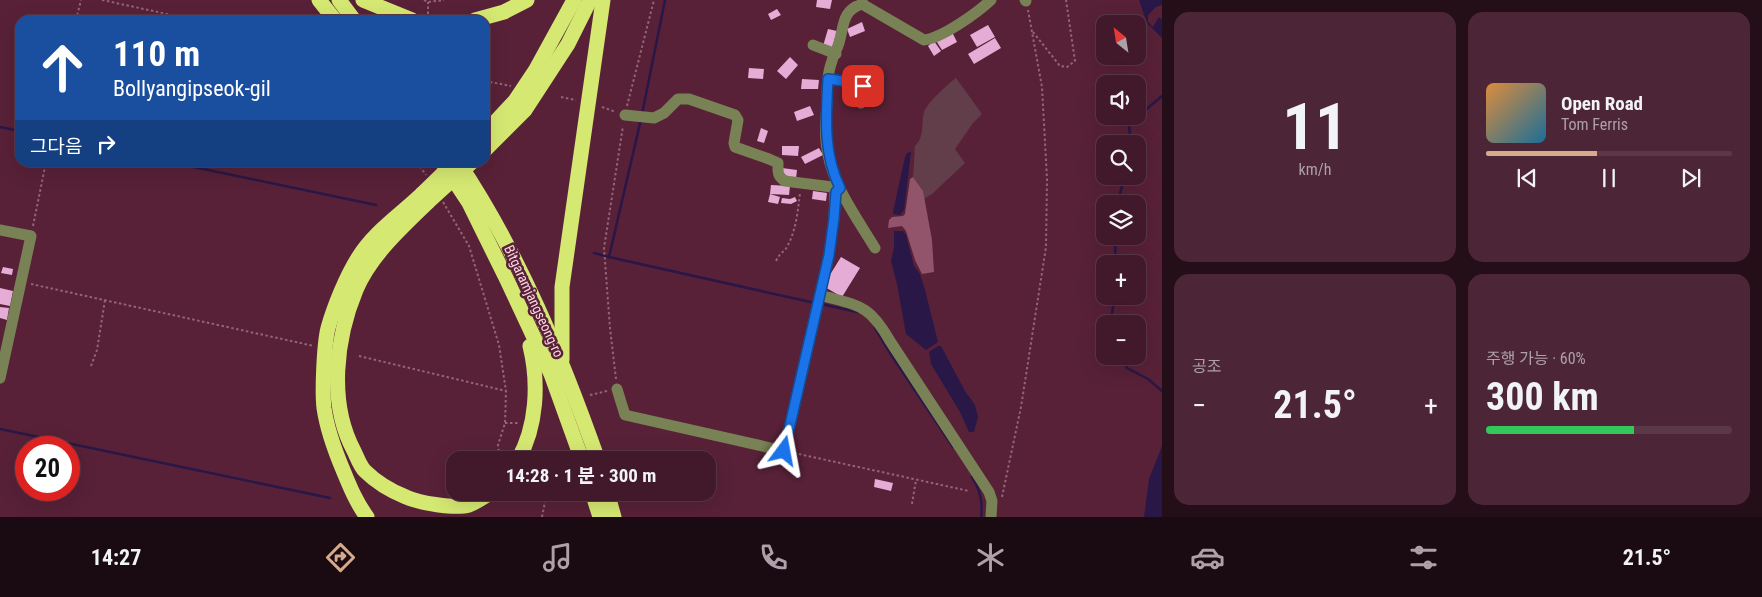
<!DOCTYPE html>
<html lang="ko">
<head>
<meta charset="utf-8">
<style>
	:root { --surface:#42192a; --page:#4c2636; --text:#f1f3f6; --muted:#aea0a8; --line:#5a3847; --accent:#d6ab8b }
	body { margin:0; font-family:"Roboto Condensed","Noto Sans KR",sans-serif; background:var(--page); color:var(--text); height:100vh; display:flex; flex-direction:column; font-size:19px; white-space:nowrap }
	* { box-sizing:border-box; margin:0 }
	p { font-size:16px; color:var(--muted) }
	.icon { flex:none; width:28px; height:28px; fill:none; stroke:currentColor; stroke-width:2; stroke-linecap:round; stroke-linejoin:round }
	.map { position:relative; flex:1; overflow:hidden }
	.sheet { display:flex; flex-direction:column; gap:12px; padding:12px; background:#240e17; width:600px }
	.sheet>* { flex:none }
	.top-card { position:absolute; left:15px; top:15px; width:475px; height:152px; border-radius:15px; box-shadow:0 5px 20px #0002,0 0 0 1px var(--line); background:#1a4fa0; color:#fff; overflow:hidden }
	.needle { width:32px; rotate:330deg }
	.buttons { position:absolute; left:1096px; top:15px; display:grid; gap:10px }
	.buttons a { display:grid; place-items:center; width:50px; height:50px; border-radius:10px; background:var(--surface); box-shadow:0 5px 20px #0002,0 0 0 1px var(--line); font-size:25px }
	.speed { position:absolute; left:15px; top:436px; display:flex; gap:10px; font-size:25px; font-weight:700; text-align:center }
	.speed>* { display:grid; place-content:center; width:65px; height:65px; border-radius:50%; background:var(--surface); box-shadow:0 5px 20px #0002,0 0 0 1px var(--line); line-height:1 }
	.speed .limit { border:8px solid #d22; background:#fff; color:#111 }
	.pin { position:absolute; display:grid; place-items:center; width:42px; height:42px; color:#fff; margin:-21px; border-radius:10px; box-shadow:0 2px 8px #0006 }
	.me { position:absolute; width:55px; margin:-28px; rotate:13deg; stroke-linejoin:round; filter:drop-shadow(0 0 4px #0008) }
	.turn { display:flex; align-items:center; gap:18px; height:105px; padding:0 15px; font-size:22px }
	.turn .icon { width:65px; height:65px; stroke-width:2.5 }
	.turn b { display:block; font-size:35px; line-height:42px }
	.then { display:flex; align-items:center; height:48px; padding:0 15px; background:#0003; gap:10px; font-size:19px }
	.big { font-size:38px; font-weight:700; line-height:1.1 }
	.sheet .tile { flex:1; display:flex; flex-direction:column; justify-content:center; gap:8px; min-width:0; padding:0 18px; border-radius:15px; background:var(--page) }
	.sheet .dial { align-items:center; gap:0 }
	.dial b { font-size:65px; line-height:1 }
	.song { display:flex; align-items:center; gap:15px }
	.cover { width:60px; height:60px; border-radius:8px; background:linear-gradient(135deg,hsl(30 70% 55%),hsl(200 70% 35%)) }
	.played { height:5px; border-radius:2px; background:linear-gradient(90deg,var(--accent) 45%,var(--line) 45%) }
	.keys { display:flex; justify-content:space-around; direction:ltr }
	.heat { display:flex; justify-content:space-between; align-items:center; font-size:28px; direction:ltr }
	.charge { height:8px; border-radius:4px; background:linear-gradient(90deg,#34c759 60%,var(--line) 0) }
	.sheet .tiles { flex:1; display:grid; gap:12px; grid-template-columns:repeat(2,1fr) }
	.trip { position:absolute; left:446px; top:451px; width:270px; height:50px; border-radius:15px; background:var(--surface); box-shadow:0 5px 20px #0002,0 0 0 1px var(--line); font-weight:700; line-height:50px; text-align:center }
	.tabs { display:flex; height:80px; justify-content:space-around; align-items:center; background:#1a0a11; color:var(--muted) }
	.tabs .icon { width:35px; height:35px }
	.tabs .on { color:var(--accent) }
	.tabs b { font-size:22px; color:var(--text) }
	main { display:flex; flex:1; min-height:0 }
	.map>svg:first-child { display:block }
</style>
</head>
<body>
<main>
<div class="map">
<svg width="1162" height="517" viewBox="0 0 1162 517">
	<rect width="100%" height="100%" fill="#582138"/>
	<path fill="#613e4a" d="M956,78L982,114L973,123L955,149L965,163L932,194L924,199L923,191L913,177L915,146C925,136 921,124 924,112C927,103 948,84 956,78Z"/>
	<path fill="#91546a" d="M913,177L923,191L932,240L934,272L922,274L915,260L906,231L902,226L888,228L889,220L892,217L903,216L905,214L910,179Z"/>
	<g fill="#291747">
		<path d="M1139,0H1162V5L1156,7L1148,15V22L1153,27L1159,17L1162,19V38L1147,23Z"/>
		<path d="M911,152L904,210L900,215L893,214L894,207L905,157L907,153Z"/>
		<path d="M894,231H903L906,235L914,266L920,274L925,290L938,342L926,350L906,334L897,284L891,261L894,247Z"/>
		<path d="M938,346H941L965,391L975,405L978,417L974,432H969L960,412L931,364L929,352Z"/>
		<path d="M1162,446V517H1144L1149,479Z"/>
	</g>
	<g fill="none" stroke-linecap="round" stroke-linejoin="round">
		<g stroke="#291747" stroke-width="2.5">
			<path d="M642,114L665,0"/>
			<path d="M1138,114L1143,112L1162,96"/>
			<path d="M1128,116L1131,144"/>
			<path d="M641,119L609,257L815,303"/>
			<path d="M0,127L20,131"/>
			<path d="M170,162L376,205"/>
			<path d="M1117,204L1125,176"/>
			<path d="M1116,236L1115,256L1117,264"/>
			<path d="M594,253L609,257"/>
			<path d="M821,304L857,312"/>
			<path d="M1111,324V319L1115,296"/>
			<path d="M875,328L892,356L953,447"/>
			<path d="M1120,356L1127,368L1148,379L1162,391"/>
			<path d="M0,429L330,498"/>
			<path d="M972,477C980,489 983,503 981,517"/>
		</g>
	</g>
	<g fill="#e5acd5">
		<path d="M817,0H832L830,9L816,7Z"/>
		<path d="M777,9L781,15L771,20L768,14Z"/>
		<path d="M862,22L865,31L850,37L847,29Z"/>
		<path d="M988,25L995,37L977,47L970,35Z"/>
		<path d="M828,29L837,31L832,48L823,46Z"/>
		<path d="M951,30L957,42L942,50L935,39Z"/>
		<path d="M995,38L1001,48L974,64L968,54Z"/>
		<path d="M934,41L941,51L934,56L928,46Z"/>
		<path d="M790,57L798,65L786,79L777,71Z"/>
		<path d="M749,68L764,69L763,79L748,78Z"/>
		<path d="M802,79L819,80L818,89H801Z"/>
		<path d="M868,90L879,92L878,104L866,102Z"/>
		<path d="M810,106L814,115L797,121L794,112Z"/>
		<path d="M761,128L768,131L764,143L757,141Z"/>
		<path d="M782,146H799L798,156L782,155Z"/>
		<path d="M819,148L823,155L805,164L801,157Z"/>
		<path d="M782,168L797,170L796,179L781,177Z"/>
		<path d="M771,185L790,186L789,195L770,194Z"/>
		<path d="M813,191L827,193L826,201L812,199Z"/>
		<path d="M770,194L780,197L778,204L768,202Z"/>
		<path d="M795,197L797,201L791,204L781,203L782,198L790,199Z"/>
		<path d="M841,257L860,268L842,297L823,286Z"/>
		<path d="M3,267L13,269L12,275L1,273Z"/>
		<path d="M0,288L13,291L10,306L0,304Z"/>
		<path d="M0,307L9,308L7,320L0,318Z"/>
		<path d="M875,479L893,483L891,491L874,487Z"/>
	</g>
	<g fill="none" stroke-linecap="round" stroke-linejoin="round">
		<g stroke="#946477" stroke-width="2" stroke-dasharray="2.5 2.5" stroke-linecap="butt">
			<path d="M102,0L195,20"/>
			<path d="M424,0L428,2L444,0"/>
			<path d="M428,14V2"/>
			<path d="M76,20L81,0"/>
			<path d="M1033,32L1060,66L1067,67L1075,61L1066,0"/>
			<path d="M485,81L511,86"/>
			<path d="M561,97L576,100"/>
			<path d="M627,106L654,0"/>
			<path d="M602,107L616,112"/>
			<path d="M417,162L426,175"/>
			<path d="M443,202L469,246L499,345L506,391L505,423L498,445L499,452L506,458"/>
			<path d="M33,226L46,162"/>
			<path d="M776,261C780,252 785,252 788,245C796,230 798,210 800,193"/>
			<path d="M31,284L314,346"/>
			<path d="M359,356L506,391"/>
			<path d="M91,366L97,350L105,300"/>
			<path d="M616,379L610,328L604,248L623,126"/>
			<path d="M590,395L607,391"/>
			<path d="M505,423H519"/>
			<path d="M794,453L969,491"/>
			<path d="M1002,497L1021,407L1046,247L1047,179L1042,87L1028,10"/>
			<path d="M912,504L916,480"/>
			<path d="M542,517L546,497L545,492"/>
		</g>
		<g stroke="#798255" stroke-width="11">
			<path d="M862,0V4C842,10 844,26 839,43C837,50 833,55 832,61C827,74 827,89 827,103C826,115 825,128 826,141C829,181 855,215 875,248"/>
			<path d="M1025,0L1026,1"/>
			<path d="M862,4L924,40C942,38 977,13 991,0"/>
			<path d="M813,45L836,54"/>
			<path d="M828,79L858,83L863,86L861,103"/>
			<path d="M0,230L31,236L0,378"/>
			<path d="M820,295C859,306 869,304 890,341L989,492L992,501L991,517"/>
			<path d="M617,389L625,415L784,451L829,255L834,218L835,193L840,188L785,181C777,176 778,172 778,163L769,159L735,147L734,143L738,120L735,115L689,99H678L664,113L654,118L625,115"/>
		</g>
		<g stroke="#d5e872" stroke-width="15">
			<path d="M319,0L335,20"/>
			<path d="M339,0L354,20"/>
			<path d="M363,0L412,20"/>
			<path d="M475,20L504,12L527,0"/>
			<path d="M485,133L515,101L535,71L574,0"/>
			<path d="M485,150L525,110L568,44L590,0"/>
			<path d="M442,162L469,203L507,280L551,374L582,460"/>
			<path d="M458,162C519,253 562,358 598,460"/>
			<path d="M428,202C402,227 370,256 356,290C336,338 328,403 354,451C357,457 360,466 365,471C377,483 391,491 406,497C419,503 455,509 469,505C477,502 485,496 492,492"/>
			<path d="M562,360V287L603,0"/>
			<path d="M518,460C537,426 539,383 530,346"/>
			<path d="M592,492L600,517"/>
			<path d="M607,492L614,517"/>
			<path d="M367,517C356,502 350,487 343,470C335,451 327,429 324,408C322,391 324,344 328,328C334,307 346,277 358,258C374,232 400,215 422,194"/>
		</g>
		<g stroke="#d5e872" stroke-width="15">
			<path d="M422,194L455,162"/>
			<path d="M428,202L472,162"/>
		</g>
	</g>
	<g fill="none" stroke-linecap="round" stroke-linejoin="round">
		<g stroke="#114b97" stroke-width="12">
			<path id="route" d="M784,451L829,255L834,218L836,192L840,188C823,153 826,117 828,79L858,83L863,86"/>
		</g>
		<use href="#route" stroke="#1a73e8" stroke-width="9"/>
	</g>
	<g text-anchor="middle" stroke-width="5" stroke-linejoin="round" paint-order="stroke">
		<g font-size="14" fill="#fbd7e3" stroke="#582138">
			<text transform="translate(534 301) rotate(65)" y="5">Bitgaramjangseong-ro</text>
		</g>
	</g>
</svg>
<div class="buttons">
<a><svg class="needle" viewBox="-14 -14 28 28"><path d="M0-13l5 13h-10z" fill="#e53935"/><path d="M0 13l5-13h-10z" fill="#aea0a8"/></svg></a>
<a><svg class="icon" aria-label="sound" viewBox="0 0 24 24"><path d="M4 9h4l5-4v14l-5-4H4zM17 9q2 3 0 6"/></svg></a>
<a><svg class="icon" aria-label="search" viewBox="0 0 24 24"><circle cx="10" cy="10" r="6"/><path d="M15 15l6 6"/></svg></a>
<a><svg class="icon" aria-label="layers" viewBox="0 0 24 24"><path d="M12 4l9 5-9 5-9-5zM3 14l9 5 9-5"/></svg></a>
<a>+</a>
<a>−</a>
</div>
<div class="speed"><div class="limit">20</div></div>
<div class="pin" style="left:863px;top:86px;background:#d93025"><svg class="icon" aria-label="arrive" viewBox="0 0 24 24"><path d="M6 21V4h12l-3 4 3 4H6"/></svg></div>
<svg class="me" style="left:784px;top:451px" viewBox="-20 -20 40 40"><path d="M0-17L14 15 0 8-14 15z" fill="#1a73e8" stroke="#fff" stroke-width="4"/></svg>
<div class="trip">14:28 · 1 분 · 300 m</div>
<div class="top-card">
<div class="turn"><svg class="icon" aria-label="ahead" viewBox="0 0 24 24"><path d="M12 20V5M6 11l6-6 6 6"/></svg><div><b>110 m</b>Bollyangipseok-gil</div></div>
<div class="then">그다음<svg class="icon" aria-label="right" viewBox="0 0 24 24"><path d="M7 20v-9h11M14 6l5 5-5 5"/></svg></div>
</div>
</div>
<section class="sheet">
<div class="tiles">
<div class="tile dial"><b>11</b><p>km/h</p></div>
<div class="tile">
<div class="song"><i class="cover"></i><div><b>Open Road</b><p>Tom Ferris</p></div></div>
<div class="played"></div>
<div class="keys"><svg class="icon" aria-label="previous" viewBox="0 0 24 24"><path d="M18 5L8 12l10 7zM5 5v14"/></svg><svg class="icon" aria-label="pause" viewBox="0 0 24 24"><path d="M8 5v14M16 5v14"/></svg><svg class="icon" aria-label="next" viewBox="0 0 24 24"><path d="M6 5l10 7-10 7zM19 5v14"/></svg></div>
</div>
<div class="tile"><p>공조</p>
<div class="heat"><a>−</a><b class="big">21.5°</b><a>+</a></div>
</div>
<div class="tile"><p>주행 가능 · 60%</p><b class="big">300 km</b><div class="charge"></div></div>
</div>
</section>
</main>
<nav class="tabs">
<b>14:27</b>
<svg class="icon on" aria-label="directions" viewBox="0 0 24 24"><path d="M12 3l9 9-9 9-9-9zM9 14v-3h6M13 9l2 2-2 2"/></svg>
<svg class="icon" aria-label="music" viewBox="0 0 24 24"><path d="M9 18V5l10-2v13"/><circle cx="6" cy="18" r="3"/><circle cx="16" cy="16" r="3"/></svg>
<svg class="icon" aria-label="phone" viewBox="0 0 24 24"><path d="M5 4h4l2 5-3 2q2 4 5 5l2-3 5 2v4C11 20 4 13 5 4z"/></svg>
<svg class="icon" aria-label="climate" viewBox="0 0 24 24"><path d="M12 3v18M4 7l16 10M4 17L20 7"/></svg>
<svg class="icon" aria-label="car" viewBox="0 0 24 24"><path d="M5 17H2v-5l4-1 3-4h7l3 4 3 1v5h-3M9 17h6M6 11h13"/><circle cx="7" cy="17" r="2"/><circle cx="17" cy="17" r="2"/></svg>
<svg class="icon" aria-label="filters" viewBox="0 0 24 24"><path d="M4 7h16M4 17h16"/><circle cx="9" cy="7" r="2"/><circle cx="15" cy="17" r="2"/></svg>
<b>21.5°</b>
</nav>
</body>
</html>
